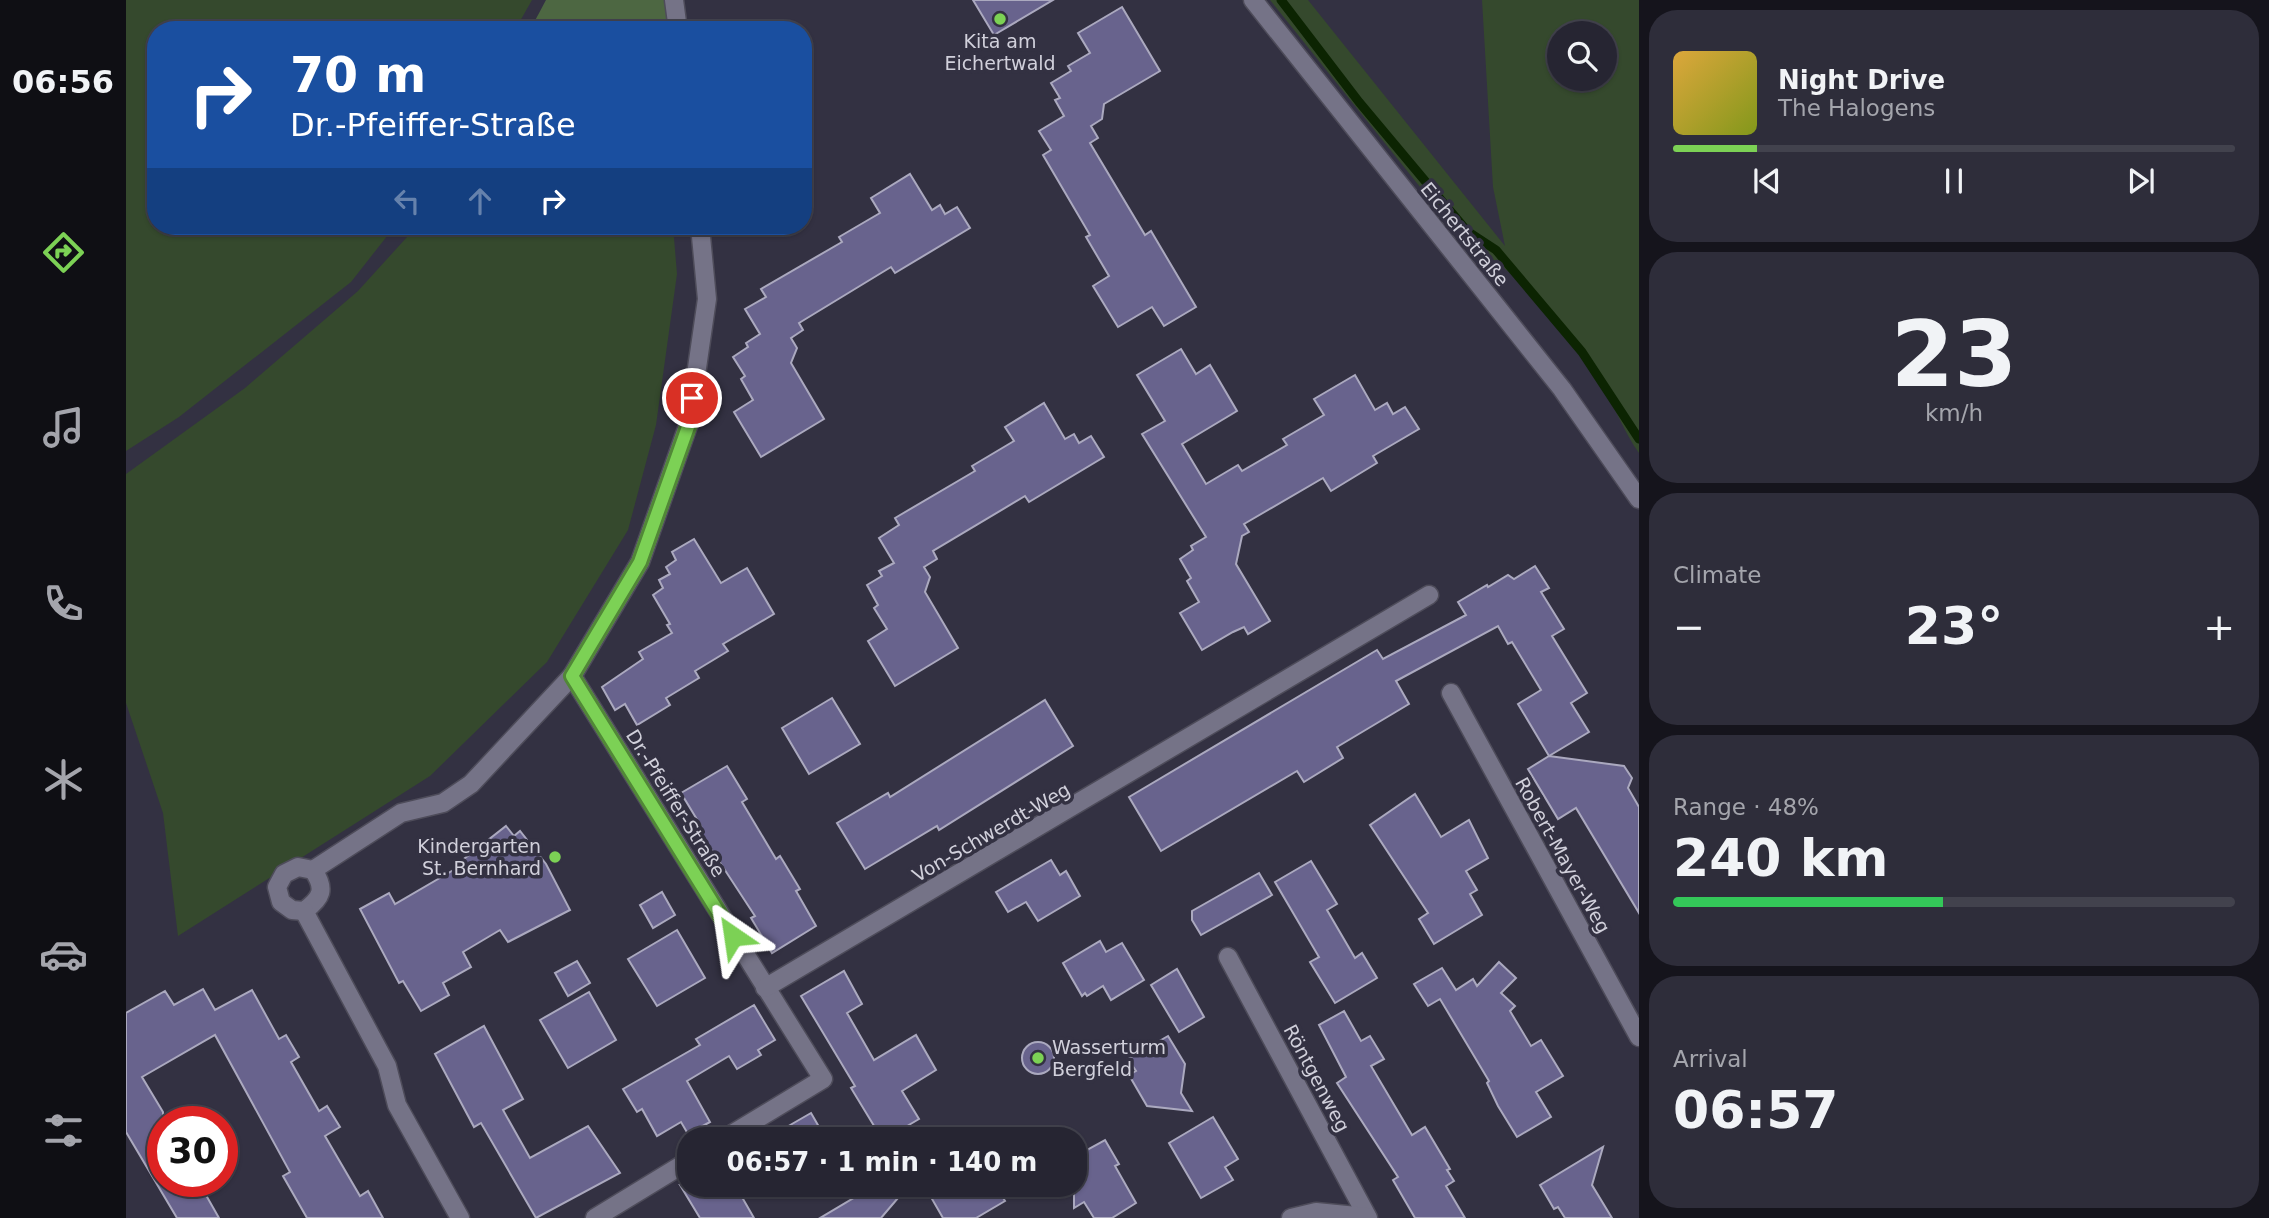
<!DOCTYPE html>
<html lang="en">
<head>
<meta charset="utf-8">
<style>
	:root { --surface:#262532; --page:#2e2d3a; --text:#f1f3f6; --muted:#a4a5ac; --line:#42424d; --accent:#7cd155 }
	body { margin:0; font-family:"DejaVu Sans",sans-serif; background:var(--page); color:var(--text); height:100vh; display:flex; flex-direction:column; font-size:26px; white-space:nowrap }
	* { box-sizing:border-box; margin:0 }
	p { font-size:23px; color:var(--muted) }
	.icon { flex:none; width:38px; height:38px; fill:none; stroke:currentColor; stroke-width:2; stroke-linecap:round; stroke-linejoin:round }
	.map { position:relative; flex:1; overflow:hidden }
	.drawer { display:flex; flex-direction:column; gap:10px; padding:10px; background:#15141c; width:630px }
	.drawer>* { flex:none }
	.hud { position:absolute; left:21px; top:21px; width:665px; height:214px; border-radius:28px; box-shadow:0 2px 5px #0004,0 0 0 2px var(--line); background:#1a4fa0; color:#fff; overflow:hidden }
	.controls { position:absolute; left:1421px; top:21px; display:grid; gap:14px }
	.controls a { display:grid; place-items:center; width:70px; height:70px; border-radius:50%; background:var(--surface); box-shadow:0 2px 5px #0004,0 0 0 2px var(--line); font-size:35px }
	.speed { position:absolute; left:21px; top:1106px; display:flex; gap:14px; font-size:35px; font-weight:700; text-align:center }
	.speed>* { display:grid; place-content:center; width:91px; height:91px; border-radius:50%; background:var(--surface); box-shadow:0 2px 5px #0004,0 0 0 2px var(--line); line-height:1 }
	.speed .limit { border:10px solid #d22; background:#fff; color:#111 }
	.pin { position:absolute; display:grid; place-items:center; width:60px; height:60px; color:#fff; margin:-30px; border:4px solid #fff; border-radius:50%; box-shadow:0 2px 7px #0007 }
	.me { position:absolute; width:77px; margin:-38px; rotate:328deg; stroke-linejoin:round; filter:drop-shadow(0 0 5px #0008) }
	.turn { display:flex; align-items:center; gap:24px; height:147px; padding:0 28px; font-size:32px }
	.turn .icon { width:91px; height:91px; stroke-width:2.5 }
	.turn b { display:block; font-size:49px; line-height:60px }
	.lanes { display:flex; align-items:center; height:66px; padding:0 28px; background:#0003; justify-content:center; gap:35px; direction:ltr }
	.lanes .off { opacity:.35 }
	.big { font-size:52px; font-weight:700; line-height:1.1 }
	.drawer .tile { flex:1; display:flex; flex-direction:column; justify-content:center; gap:10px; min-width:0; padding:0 24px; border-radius:28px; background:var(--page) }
	.drawer .dial { align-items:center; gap:0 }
	.dial b { font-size:91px; line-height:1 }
	.song { display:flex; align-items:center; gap:21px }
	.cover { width:84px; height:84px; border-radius:10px; background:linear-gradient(135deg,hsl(40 70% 55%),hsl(70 70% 35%)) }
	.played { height:7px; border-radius:4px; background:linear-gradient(90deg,var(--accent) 15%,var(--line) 15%) }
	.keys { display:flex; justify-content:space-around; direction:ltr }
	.heat { display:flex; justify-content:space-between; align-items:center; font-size:38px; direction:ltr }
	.charge { height:10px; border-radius:5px; background:linear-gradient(90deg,#34c759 48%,var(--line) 0) }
	.trip { position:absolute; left:551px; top:1127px; width:410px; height:70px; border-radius:28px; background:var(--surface); box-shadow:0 2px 5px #0004,0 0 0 2px var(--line); font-weight:700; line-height:70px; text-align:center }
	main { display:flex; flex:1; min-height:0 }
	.tabs { display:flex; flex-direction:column; width:126px; justify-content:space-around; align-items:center; background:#0f0f14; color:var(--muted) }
	.tabs .icon { width:49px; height:49px }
	.tabs .current { color:var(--accent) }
	.tabs b { font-size:32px; color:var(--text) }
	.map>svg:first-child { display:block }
</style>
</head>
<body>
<main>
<nav class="tabs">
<b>06:56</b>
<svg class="icon current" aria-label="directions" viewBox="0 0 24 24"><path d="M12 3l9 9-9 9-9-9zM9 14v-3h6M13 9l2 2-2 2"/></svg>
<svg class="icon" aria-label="music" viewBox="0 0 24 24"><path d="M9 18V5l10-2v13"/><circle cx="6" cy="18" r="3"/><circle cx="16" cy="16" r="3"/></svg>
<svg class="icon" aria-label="phone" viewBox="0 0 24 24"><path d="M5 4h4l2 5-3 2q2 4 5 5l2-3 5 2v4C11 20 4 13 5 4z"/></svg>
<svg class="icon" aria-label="climate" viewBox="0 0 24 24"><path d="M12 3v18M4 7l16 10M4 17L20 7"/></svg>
<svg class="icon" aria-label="car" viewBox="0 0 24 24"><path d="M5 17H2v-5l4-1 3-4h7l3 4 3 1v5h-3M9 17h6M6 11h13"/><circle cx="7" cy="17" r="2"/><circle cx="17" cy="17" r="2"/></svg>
<svg class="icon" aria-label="filters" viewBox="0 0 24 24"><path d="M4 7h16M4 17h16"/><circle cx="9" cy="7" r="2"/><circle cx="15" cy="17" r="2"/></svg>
</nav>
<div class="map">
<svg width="1513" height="1218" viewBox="0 0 1513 1218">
	<rect width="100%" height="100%" fill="#333142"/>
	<g fill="#35492d" fill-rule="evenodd">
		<path d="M0,0H406L389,30H30V226H269L225,282L53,417L0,451Z"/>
		<path d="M1144,0H1182L1379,246L1367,187L1356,0H1513V453C1499,434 1491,411 1479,391C1456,349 1389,261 1343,248ZM1433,33H1479V79H1433Z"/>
		<path d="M291,226H547L551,274L530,425L502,530L421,662L304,776L52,936L37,813L0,703V474L119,388L232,291Z"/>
	</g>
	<path fill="#4d6742" d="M420,0H549L552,30H404Z"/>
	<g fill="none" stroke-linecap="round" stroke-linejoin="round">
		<path stroke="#0c2402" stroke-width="9" d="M1155,0L1233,102L1341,231L1370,250L1456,352L1513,439"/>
	</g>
	<g fill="#68638d" stroke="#aba9bf" stroke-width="2">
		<path d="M847,0H927L868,35Z"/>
		<path d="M996,7L1034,71L978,104L976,119L965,126L972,138L964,143L1019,235L1025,231L1070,307L1038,326L1026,307L992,327L967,286L983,276L960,237L964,235L917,155L925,150L913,131L938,116L929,100L934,98L925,83L945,71L942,66L964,53L952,33Z"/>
		<path d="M784,174L806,210L814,205L819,214L831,207L844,228L769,273L765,267L673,323L677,330L665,338L671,348L665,363L698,419L635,457L608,412L627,400L615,379L619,376L607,357L622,347L620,343L634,334L619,309L640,297L635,289L716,242L713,237L754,213L745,198Z"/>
		<path d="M1055,349L1070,374L1084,365L1111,411L1056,444L1080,484L1112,465L1116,471L1161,445L1157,439L1198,415L1188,399L1229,375L1249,410L1261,403L1267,414L1279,407L1293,429L1247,456L1251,463L1205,491L1197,478L1118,524L1123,532L1116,536L1110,564L1144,621L1122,634L1118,627L1107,632L1076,650L1054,613L1073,602L1061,581L1065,578L1054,559L1067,550L1065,546L1080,537L1016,434L1039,421L1011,375Z"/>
		<path d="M918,403L939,439L948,434L953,443L965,436L978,457L903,502L899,496L807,551L811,559L798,567L804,577L799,592L832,648L769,686L742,641L761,629L748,608L752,605L741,585L756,576L753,571L768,563L753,538L773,525L769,518L849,471L846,466L888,441L879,427Z"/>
		<path d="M568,539L595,583L621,568L648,614L597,644L602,651L569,671L573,678L540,698L544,705L511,725L499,704L489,710L476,687L517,659L513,652L546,633L541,625L544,624L527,595L537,588L533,580L544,574L540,567L550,560L546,552Z"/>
		<path d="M1409,566L1423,588L1415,592L1438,629L1426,636L1461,693L1445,703L1463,732L1423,756L1392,704L1415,690L1386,642L1382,644L1372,626L1270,681L1283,704L1211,747L1217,758L1178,782L1171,771L1035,851L1003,797L1251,650L1257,659L1340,615L1332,602L1361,585L1362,587L1382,575L1388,579Z"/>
		<path d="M706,698L734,744L683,774L656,728Z"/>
		<path d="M919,700L947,746L813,830L811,826L739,869L711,823L762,793L764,797Z"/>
		<path d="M1423,756L1498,766L1506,778L1502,788L1513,807V913L1450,808L1432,819L1402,769Z"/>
		<path d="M601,766L621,799L616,802L650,859L654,856L674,889L670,891L690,926L646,953L625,918L629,916L572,829L575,826L555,793Z"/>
		<path d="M1289,794L1315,837L1343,820L1362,858L1340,871L1351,890L1344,894L1356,915L1308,944L1293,919L1302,913L1244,825Z"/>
		<path d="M380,826L388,836L394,831L420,864L444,910L382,942L374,930L337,952L345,967L317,983L323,995L295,1011L277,981L273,983L234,909L263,893L269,904L336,865L334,862Z"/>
		<path d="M925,860L934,875L940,871L954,896L912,921L900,902L882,912L870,892Z"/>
		<path d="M1185,861L1211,904L1201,910L1229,958L1236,953L1251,978L1209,1003L1184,962L1193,957L1149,882Z"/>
		<path d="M1133,873L1146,895L1075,935L1066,920V911Z"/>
		<path d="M536,892L549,915L527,928L514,905Z"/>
		<path d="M551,930L579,978L531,1006L502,959Z"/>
		<path d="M974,941L980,952L996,943L1018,980L985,1000L977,986L961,996L959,993L956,996L937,963Z"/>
		<path d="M451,961L464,983L442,996L429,973Z"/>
		<path d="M1373,962L1390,978L1375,993L1389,1006L1384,1011L1405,1046L1415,1040L1437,1076L1410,1092L1425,1117L1391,1137L1372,1106L1361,1083L1363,1081L1314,999L1302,1006L1288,984L1316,968L1330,990L1347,979L1351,986Z"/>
		<path d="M1051,969L1078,1017L1053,1032L1025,985Z"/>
		<path d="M718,971L736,1004L721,1013L748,1060L790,1035L810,1070L776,1091L793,1119L759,1139H756L725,1088L729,1086L675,996Z"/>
		<path d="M77,989L89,1010L126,990L153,1039L160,1035L173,1057L165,1062L193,1111L201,1106L214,1127L199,1136L234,1196L242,1191L257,1218H181L157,1176L164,1172L89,1035L16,1077L37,1112V1181H72L93,1218H51L0,1132V1013L39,991L48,1005Z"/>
		<path d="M463,992L490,1040L442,1068L414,1020Z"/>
		<path d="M628,1005L649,1040L632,1050L635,1055L611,1069L603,1056L561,1081L584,1122L562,1134L555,1122L531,1136L516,1109L511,1112L497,1089L574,1045L570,1039Z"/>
		<path d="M1218,1011L1235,1041L1244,1036L1258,1059L1245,1066L1286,1135L1299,1127L1324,1169L1321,1170L1328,1181L1320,1186L1339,1218H1289L1267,1180L1272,1177L1211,1083L1220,1077L1193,1025Z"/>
		<path d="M358,1026L397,1099L377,1110L404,1158L462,1126L494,1173L410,1218L355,1123L348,1127L309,1054Z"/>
		<path d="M1042,1036L1059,1064L1055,1093L1066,1111L1021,1106L1003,1075L1010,1071L1002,1059Z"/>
		<circle cx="912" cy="1058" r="16"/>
		<path d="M685,1113L700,1139H640Z"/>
		<path d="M1087,1117L1112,1159L1099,1167L1107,1180L1075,1198L1043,1143Z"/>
		<path d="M979,1140L993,1164L989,1166L1010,1203L986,1218H968L958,1202L948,1208V1157Z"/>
		<path d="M1477,1147L1466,1185L1486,1218H1439L1432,1207L1428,1209L1414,1185Z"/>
		<path d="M554,1185H609L628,1218H574Z"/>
		<path d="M815,1185H869L879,1201L850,1218H817L802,1192Z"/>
		<path d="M748,1186L772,1198L755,1218H694Z"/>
	</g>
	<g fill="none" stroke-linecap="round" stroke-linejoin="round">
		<g stroke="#4e4c5a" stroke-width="21">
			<g id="street">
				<path d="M548,0L552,30"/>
				<path d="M446,676L697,1079L598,1139"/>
				<path d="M1325,693L1513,1037"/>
				<path d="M187,870C200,889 196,898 178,911L166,910L155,902L151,887L158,874L172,867L187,870L275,813L317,803L345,784L446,676L514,562L563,423L581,299L574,226"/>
				<path d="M178,911L261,1066L271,1105L334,1218"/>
				<path d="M1102,957L1242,1218"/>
				<path d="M639,988L1303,595"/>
				<path d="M469,1218L564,1160"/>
				<path d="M1165,1218L1190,1212L1241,1217"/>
			</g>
		</g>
		<g stroke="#4e4c5a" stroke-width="21">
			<path id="secondary" d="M1127,0L1436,389L1513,499"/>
		</g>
		<use href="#street" stroke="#757387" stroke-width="18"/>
		<use href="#secondary" stroke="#757387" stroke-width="18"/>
	</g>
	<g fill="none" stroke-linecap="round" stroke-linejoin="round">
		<g stroke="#518837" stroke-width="18">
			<path id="route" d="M566,398L563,424L514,562L446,676L607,936"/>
		</g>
		<use href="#route" stroke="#7cd155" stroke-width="12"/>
	</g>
	<g fill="#7cd155" stroke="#333142" stroke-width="2.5">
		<circle cx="874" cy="19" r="7"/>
		<circle cx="429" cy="857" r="7"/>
		<circle cx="912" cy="1058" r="7"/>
	</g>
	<g text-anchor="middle" stroke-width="7" stroke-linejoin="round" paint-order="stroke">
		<g font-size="19" fill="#d1d0db" stroke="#333142">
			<text x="874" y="48">Kita am<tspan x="874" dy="22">Eichertwald</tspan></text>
			<text x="415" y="853" text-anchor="end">Kindergarten<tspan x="415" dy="22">St. Bernhard</tspan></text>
			<text x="926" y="1054" text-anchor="start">Wasserturm<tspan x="926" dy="22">Bergfeld</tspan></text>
		</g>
		<g font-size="19" fill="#d1d0db" stroke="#333142">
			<text transform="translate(1339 234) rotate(51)" y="7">Eichertstraße</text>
			<text transform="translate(550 803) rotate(58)" y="7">Dr.-Pfeiffer-Straße</text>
			<text transform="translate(865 832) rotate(-30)" y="7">Von-Schwerdt-Weg</text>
			<text transform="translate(1437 855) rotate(61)" y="7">Robert-Mayer-Weg</text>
			<text transform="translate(1191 1078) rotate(62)" y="7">Röntgenweg</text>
		</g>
	</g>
</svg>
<div class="controls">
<a><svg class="icon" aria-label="search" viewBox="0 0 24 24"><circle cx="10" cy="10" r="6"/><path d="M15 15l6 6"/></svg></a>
</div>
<div class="speed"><div class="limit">30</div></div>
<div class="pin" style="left:566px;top:398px;background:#d93025"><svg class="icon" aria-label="arrive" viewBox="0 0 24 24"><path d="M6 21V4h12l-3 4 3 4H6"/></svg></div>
<svg class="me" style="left:607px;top:936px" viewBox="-20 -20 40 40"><path d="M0-17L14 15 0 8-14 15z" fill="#7cd155" stroke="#fff" stroke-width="4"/></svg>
<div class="trip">06:57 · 1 min · 140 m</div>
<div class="hud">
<div class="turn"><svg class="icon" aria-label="right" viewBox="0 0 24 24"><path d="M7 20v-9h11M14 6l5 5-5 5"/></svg><div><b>70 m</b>Dr.-Pfeiffer-Straße</div></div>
<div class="lanes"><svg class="icon off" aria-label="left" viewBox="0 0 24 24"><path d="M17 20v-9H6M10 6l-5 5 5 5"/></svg><svg class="icon off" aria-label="ahead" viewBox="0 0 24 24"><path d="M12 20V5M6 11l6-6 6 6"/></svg><svg class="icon" aria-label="right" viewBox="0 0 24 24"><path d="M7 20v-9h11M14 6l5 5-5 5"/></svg></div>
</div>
</div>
<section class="drawer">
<div class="tile">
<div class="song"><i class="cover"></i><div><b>Night Drive</b><p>The Halogens</p></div></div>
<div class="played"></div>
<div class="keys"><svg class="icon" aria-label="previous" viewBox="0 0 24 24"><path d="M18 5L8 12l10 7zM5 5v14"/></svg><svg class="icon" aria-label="pause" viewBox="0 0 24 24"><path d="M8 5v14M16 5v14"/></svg><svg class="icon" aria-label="next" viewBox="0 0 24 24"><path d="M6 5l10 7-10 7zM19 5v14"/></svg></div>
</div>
<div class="tile dial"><b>23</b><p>km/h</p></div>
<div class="tile"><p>Climate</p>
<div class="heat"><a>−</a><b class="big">23°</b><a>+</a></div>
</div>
<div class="tile"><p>Range · 48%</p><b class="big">240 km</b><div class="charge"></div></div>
<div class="tile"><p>Arrival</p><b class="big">06:57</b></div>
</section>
</main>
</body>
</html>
